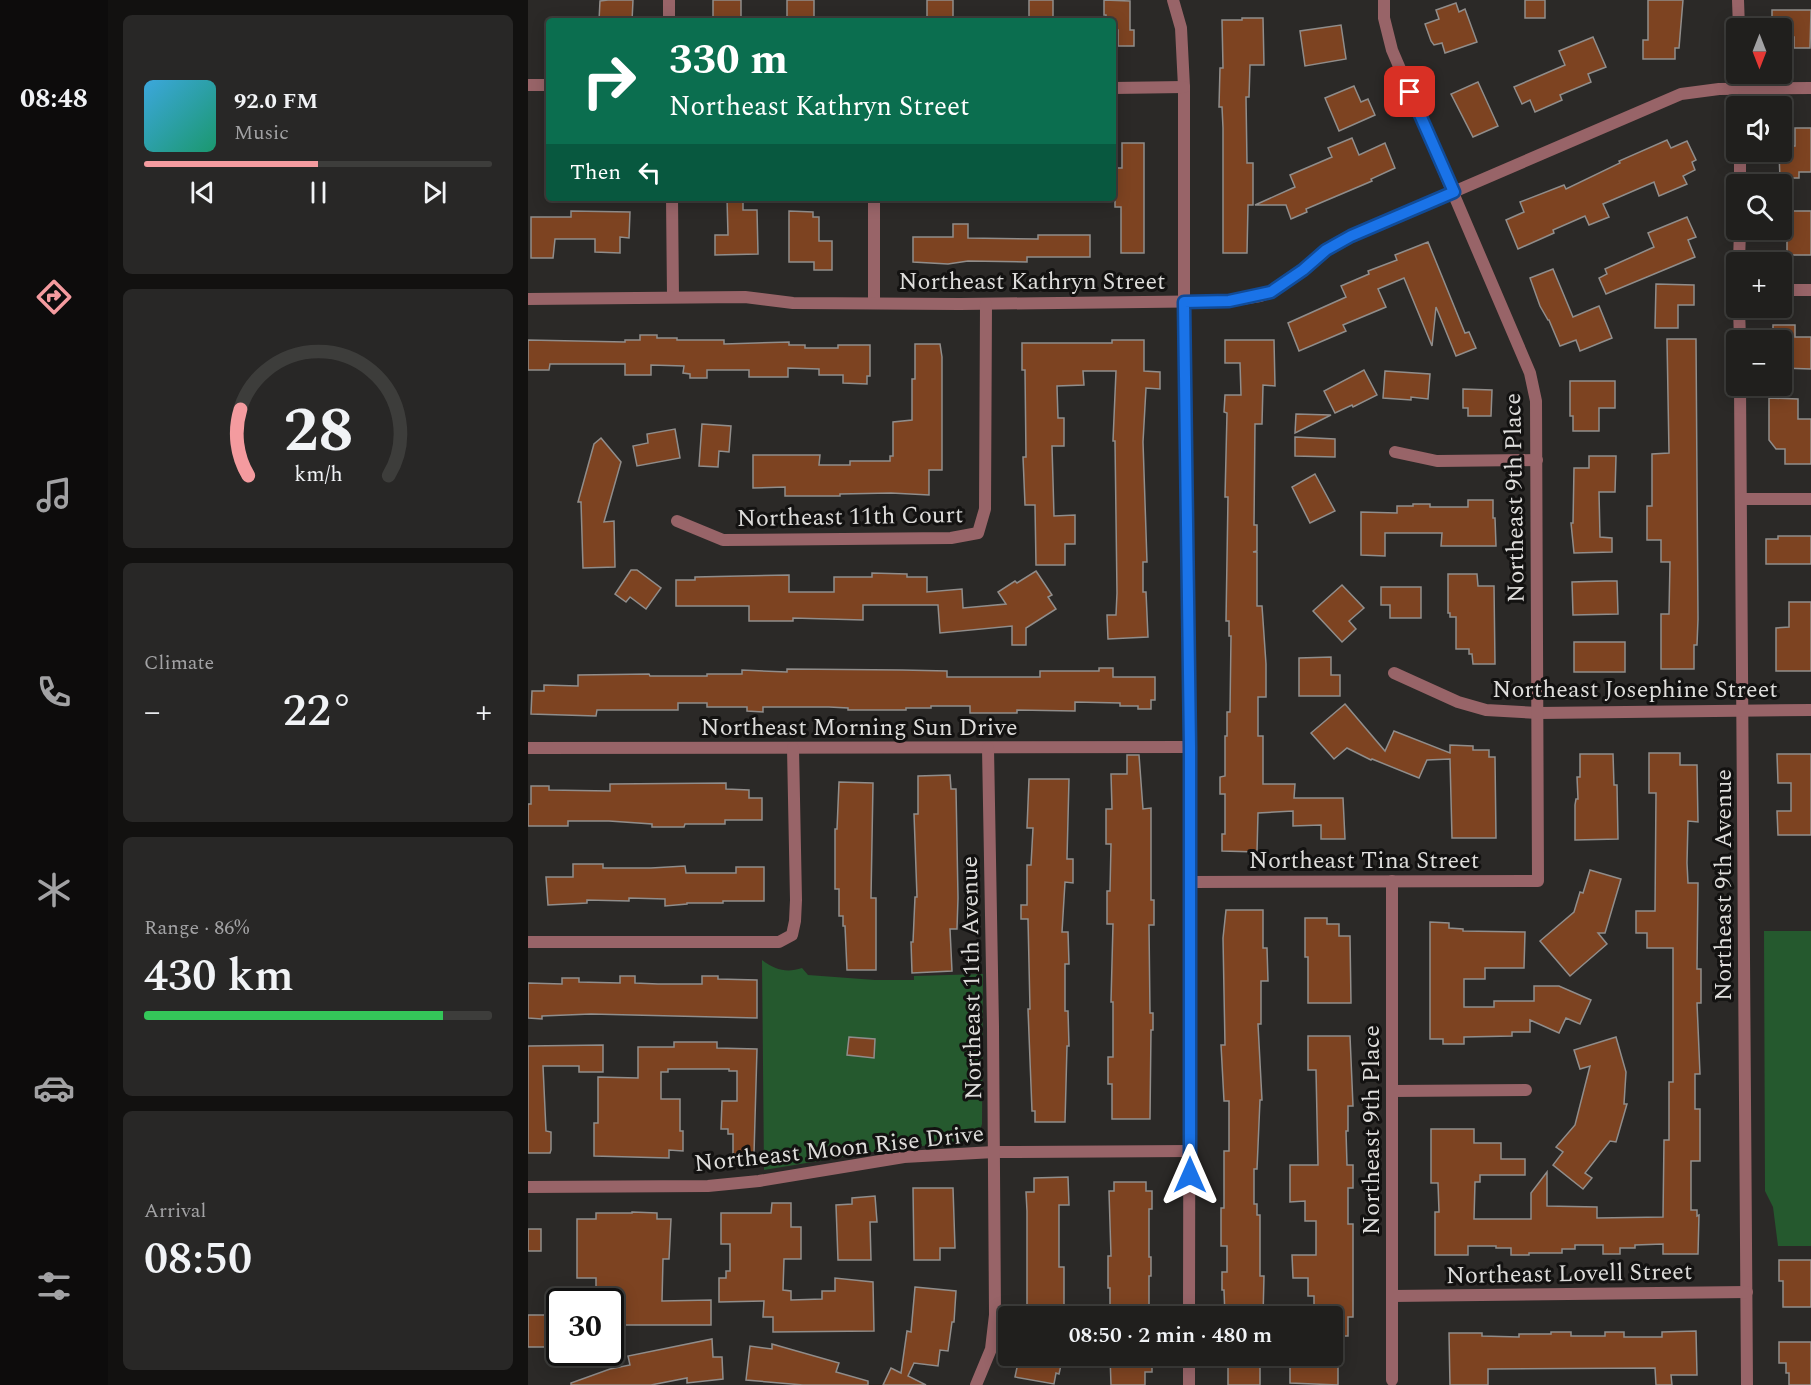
<!DOCTYPE html>
<html lang="en">
<head>
<meta charset="utf-8">
<style>
	:root { --surface:#201f1d; --page:#282726; --text:#f1f3f6; --muted:#a2a2a4; --line:#3d3d3b; --accent:#f49b9f }
	body { margin:0; font-family:Spectral,serif; background:var(--page); color:var(--text); height:100vh; display:flex; flex-direction:column; font-size:22px; white-space:nowrap }
	* { box-sizing:border-box; margin:0 }
	p { font-size:20px; color:var(--muted) }
	.icon { flex:none; width:33px; height:33px; fill:none; stroke:currentColor; stroke-width:2; stroke-linecap:round; stroke-linejoin:round }
	.map { position:relative; flex:1; overflow:hidden }
	.sheet { display:flex; flex-direction:column; gap:15px; padding:15px; background:#121110; width:420px }
	.sheet>* { flex:none }
	.hud { position:absolute; left:18px; top:18px; width:570px; height:183px; border-radius:6px; box-shadow:0 3px 15px #0003,0 0 0 2px var(--line); background:#0b6e4f; color:#fff; overflow:hidden }
	.needle { width:39px; rotate:180deg }
	.buttons { position:absolute; left:1198px; top:18px; display:grid; gap:12px }
	.buttons a { display:grid; place-items:center; width:66px; height:66px; border-radius:6px; background:var(--surface); box-shadow:0 3px 15px #0003,0 0 0 2px var(--line); font-size:30px }
	.speed { position:absolute; left:18px; top:1288px; display:flex; gap:12px; font-size:30px; font-weight:700; text-align:center }
	.speed>* { display:grid; place-content:center; width:78px; height:78px; border-radius:50%; background:var(--surface); box-shadow:0 3px 15px #0003,0 0 0 2px var(--line); line-height:1 }
	.speed .limit { border:3px solid #111; border-radius:9px; background:#fff; color:#111 }
	.pin { position:absolute; display:grid; place-items:center; width:51px; height:51px; color:#fff; margin:-26px; border-radius:12px; box-shadow:0 3px 9px #0006 }
	.me { position:absolute; width:66px; margin:-33px; rotate:0deg; stroke-linejoin:round; filter:drop-shadow(0 0 4px #0008) }
	.turn { display:flex; align-items:center; gap:21px; height:126px; padding:0 24px; font-size:27px }
	.turn .icon { width:78px; height:78px; stroke-width:2.5 }
	.turn b { display:block; font-size:42px; line-height:51px }
	.then { display:flex; align-items:center; height:57px; padding:0 24px; background:#0003; gap:12px; font-size:22px }
	.big { font-size:45px; font-weight:600; line-height:1.1 }
	.sheet .tile { flex:1; display:flex; flex-direction:column; justify-content:center; gap:9px; min-width:0; padding:0 21px; border-radius:9px; background:var(--page) }
	.sheet .dial { align-items:center; gap:0 }
	.dial svg { height:156px; overflow:visible; fill:none; stroke:var(--line); stroke-width:7; stroke-linecap:round; text-anchor:middle }
	.dial text { fill:var(--text); stroke:none }
	.song { display:flex; align-items:center; gap:18px }
	.cover { width:72px; height:72px; border-radius:9px; background:linear-gradient(135deg,hsl(200 70% 55%),hsl(160 70% 35%)) }
	.played { height:6px; border-radius:3px; background:linear-gradient(90deg,var(--accent) 50%,var(--line) 50%) }
	.keys { display:flex; justify-content:space-around; direction:ltr }
	.heat { display:flex; justify-content:space-between; align-items:center; font-size:33px; direction:ltr }
	.charge { height:9px; border-radius:4px; background:linear-gradient(90deg,#34c759 86%,var(--line) 0) }
	.trip { position:absolute; left:470px; top:1306px; width:345px; height:60px; border-radius:6px; background:var(--surface); box-shadow:0 3px 15px #0003,0 0 0 2px var(--line); font-weight:600; line-height:60px; text-align:center }
	main { display:flex; flex:1; min-height:0 }
	.tab-bar { display:flex; flex-direction:column; width:108px; justify-content:space-around; align-items:center; background:#0d0c0c; color:var(--muted) }
	.tab-bar .icon { width:42px; height:42px }
	.tab-bar .selected { color:var(--accent) }
	.tab-bar b { font-size:27px; color:var(--text) }
	.map>svg:first-child { display:block }
</style>
</head>
<body>
<main>
<nav class="tab-bar">
<b>08:48</b>
<svg class="icon selected" aria-label="directions" viewBox="0 0 24 24"><path d="M12 3l9 9-9 9-9-9zM9 14v-3h6M13 9l2 2-2 2"/></svg>
<svg class="icon" aria-label="music" viewBox="0 0 24 24"><path d="M9 18V5l10-2v13"/><circle cx="6" cy="18" r="3"/><circle cx="16" cy="16" r="3"/></svg>
<svg class="icon" aria-label="phone" viewBox="0 0 24 24"><path d="M5 4h4l2 5-3 2q2 4 5 5l2-3 5 2v4C11 20 4 13 5 4z"/></svg>
<svg class="icon" aria-label="climate" viewBox="0 0 24 24"><path d="M12 3v18M4 7l16 10M4 17L20 7"/></svg>
<svg class="icon" aria-label="car" viewBox="0 0 24 24"><path d="M5 17H2v-5l4-1 3-4h7l3 4 3 1v5h-3M9 17h6M6 11h13"/><circle cx="7" cy="17" r="2"/><circle cx="17" cy="17" r="2"/></svg>
<svg class="icon" aria-label="filters" viewBox="0 0 24 24"><path d="M4 7h16M4 17h16"/><circle cx="9" cy="7" r="2"/><circle cx="15" cy="17" r="2"/></svg>
</nav>
<section class="sheet">
<div class="tile">
<div class="song"><i class="cover"></i><div><b>92.0 FM</b><p>Music</p></div></div>
<div class="played"></div>
<div class="keys"><svg class="icon" aria-label="previous" viewBox="0 0 24 24"><path d="M18 5L8 12l10 7zM5 5v14"/></svg><svg class="icon" aria-label="pause" viewBox="0 0 24 24"><path d="M8 5v14M16 5v14"/></svg><svg class="icon" aria-label="next" viewBox="0 0 24 24"><path d="M6 5l10 7-10 7zM19 5v14"/></svg></div>
</div>
<div class="tile dial"><svg viewBox="0 0 100 80">
<path d="M14 69A42 42 0 1 1 86 69"/>
<path d="M14 69A42 42 0 0 1 10 35" stroke="#f49b9f"/>
<text x="50" y="56" font-size="32" font-weight="700">28</text>
<text x="50" y="72" font-size="11">km/h</text>
</svg></div>
<div class="tile"><p>Climate</p>
<div class="heat"><a>−</a><b class="big">22°</b><a>+</a></div>
</div>
<div class="tile"><p>Range · 86%</p><b class="big">430 km</b><div class="charge"></div></div>
<div class="tile"><p>Arrival</p><b class="big">08:50</b></div>
</section>
<div class="map">
<svg width="1283" height="1385" viewBox="0 0 1283 1385">
	<rect width="100%" height="100%" fill="#2b2927"/>
	<g fill="#25592e">
		<path d="M1236,931H1283V1246H1250L1245,1207L1237,1191Z"/>
		<path d="M234,960C247,970 259,973 274,968L280,975L347,980H386V976L455,974L454,1124L451,1134L441,1141L357,1150L236,1170Z"/>
	</g>
	<g fill="#7d4321" stroke="#908d8b" stroke-width="1.5">
		<path d="M80,0H105L104,21H71L72,1Z"/>
		<rect x="185" y="0" width="28" height="17"/>
		<rect x="259" y="0" width="27" height="21"/>
		<rect x="399" y="0" width="26" height="20"/>
		<rect x="501" y="0" width="24" height="21"/>
		<path d="M576,0L602,1V30H606V46H590V30H585V21H578V15H576Z"/>
		<rect x="997" y="0" width="20" height="18"/>
		<path d="M1120,0H1155L1151,48H1147V59H1115V40H1120Z"/>
		<path d="M928,3L931,12L937,9L949,42L917,53L914,43L906,45L903,41L897,24L911,19L908,10Z"/>
		<path d="M1244,10H1283L1282,48H1266V37H1261L1260,31H1254V28H1244Z"/>
		<path d="M714,18H735L736,65H722L721,97H718L719,163H725V205H720L719,253H695V128L694,107H691L692,68H695L694,20H714Z"/>
		<path d="M813,25L818,59L777,66L772,31Z"/>
		<path d="M1065,37L1078,67L1060,74L1063,82L1032,95L1034,100L1007,112L1002,100L994,104L986,87L1037,65L1031,51Z"/>
		<path d="M950,82L970,126L945,137L923,94Z"/>
		<path d="M826,86L833,102L840,99L847,115L811,131L797,98Z"/>
		<path d="M1267,128H1283V172H1271V178H1252L1251,153H1260V146H1267Z"/>
		<path d="M824,138L831,155L857,143L867,168L843,179L844,181L778,209L779,212L763,219L758,205H727L767,187L762,175L804,157L800,148Z"/>
		<path d="M1139,140L1143,148L1159,141L1168,160L1164,162L1167,170L1155,176L1159,184L1131,196L1126,182L1075,204L1081,217L1061,225L1057,216L1025,230L1026,233L990,249L978,220L996,212L992,202L1036,185L1038,189L1092,163L1091,161Z"/>
		<path d="M594,143H616V253H593V207H587V168H594Z"/>
		<path d="M199,198H215V210H229L230,254L187,255V235H200Z"/>
		<path d="M43,211L102,212L101,238L92,237V253L67,252V239H27L25,258H3V217H43Z"/>
		<path d="M261,211L285,212V217H291V241H304V270H286V262H261Z"/>
		<path d="M1254,211H1283V255H1259V240H1254Z"/>
		<path d="M1159,217L1168,237L1160,240L1167,257L1078,294L1071,278L1079,274L1077,269L1126,247L1120,233Z"/>
		<path d="M425,224H440V238L510,239V235H562V257H499V262L440,261L420,264L385,262V237H425Z"/>
		<path d="M900,242L937,333L941,332L948,348L928,356L908,307L904,346L876,278L850,289L858,307L815,325L818,331L771,351L760,323L818,297L813,286L841,274L840,271L869,260L867,255Z"/>
		<path d="M1025,269L1045,317L1071,306L1084,338L1052,351L1048,340L1032,346L1021,320H1020L1012,306L1002,278Z"/>
		<path d="M1128,284L1166,285V305H1150V328H1127Z"/>
		<path d="M1245,325H1267V337H1283V369L1254,368V340H1245Z"/>
		<path d="M112,335H129V338H149V340H196V344L261,342V345H277V348H310V345H342V376H339V384L315,383V375H291V369L260,368V377H221V370H179V378H162V374L155,373L156,366L123,365V375H97V364H22L21,370H0V340L97,342V340H112Z"/>
		<path d="M1139,339H1168L1170,619L1169,645H1166V669H1133V614H1141L1142,562H1133V540H1119V506H1124V454L1141,453Z"/>
		<path d="M584,340H616V371L632,372V389L618,388L615,442L619,562H615V592H618L620,637L580,639L579,615H588L589,593L587,441H585L588,371H555L556,385L529,386L530,418H536V446H524L526,516L547,515V544H537V565H508L507,505H497L495,457H498L497,370H494V343H584Z"/>
		<path d="M697,340H746L747,386L735,385L734,424H727L726,525H729V551L725,552H729V606H734L738,664V697H730V736H735V784H767L766,798H815L817,839H793V825L765,826V811L730,813L729,852L694,851V834H697V794H692V777L697,776V736H699V712H702L703,636H701V621H698L700,497H697L699,413L696,412L697,395H713L712,363H697Z"/>
		<path d="M387,344H412L414,357V470H401V495L363,493L312,494V496H257V487L225,488V455H292L291,465H322V461H362V456H365V422L384,420V379H387Z"/>
		<path d="M836,370L849,395L825,407L824,405L807,413L796,391Z"/>
		<path d="M857,371L902,374L900,399L883,397V400L855,398Z"/>
		<path d="M1042,381H1087V408H1071V431H1045V416H1042Z"/>
		<path d="M935,389L964,390L963,416H940V408H935Z"/>
		<path d="M1241,398L1270,399V419H1283V464H1257V449H1248L1241,440Z"/>
		<path d="M768,414L803,415L767,433Z"/>
		<path d="M174,424L203,426L201,452L191,451L190,467L171,466Z"/>
		<path d="M147,429L152,458L109,466L105,446L120,443L119,434Z"/>
		<path d="M767,437L807,439V457L767,456Z"/>
		<path d="M73,438L93,462L76,522L86,521L87,567L55,568L53,502H50L66,444Z"/>
		<path d="M1061,456H1088L1087,492H1071L1072,537L1084,538V552L1046,553L1043,523H1045L1046,468H1061Z"/>
		<path d="M787,474L807,511L782,523L764,487Z"/>
		<path d="M940,500H965V518H967L968,546H913L914,533H857V556L833,555V512L869,513V506H885V504H902V507H940Z"/>
		<path d="M1250,536H1283V564H1238V539H1250Z"/>
		<path d="M103,570H109L133,588L118,609L102,597L98,602L87,594Z"/>
		<path d="M508,571L524,595L520,597L528,609L498,628V645H484V626L412,633L410,605H335V620L265,618V621H221V606H148V580H167V577L261,575V592H306V577H344V573L379,574V577H399V592L434,589L435,608L478,604L470,592L487,581L489,583Z"/>
		<path d="M920,574H949L950,586H966L967,664H945L944,654H941V649H928V617H922V613H920Z"/>
		<path d="M1077,581H1089L1090,614L1045,615L1044,582Z"/>
		<path d="M814,585L836,608L821,621L828,629L814,642L785,611Z"/>
		<path d="M853,587H893V618H862V605H853Z"/>
		<path d="M1261,602H1283V671H1248V628L1261,627Z"/>
		<rect x="1046" y="642" width="51" height="30"/>
		<path d="M803,657V675H812V696H771V658Z"/>
		<path d="M571,668H585V677H627V700H623V709H610V706H592V703L547,702V711L489,710V713H442V706H403V708H378V710H320V708L301,707H235V712L219,711V707H179V703H150V710H69L68,716L3,714L4,691H16V685L50,686V675L121,674L122,676H179V674H214V670L259,672V669L374,670L419,671V677H512V671H571Z"/>
		<path d="M817,704L857,751L866,731L922,753V745L945,746V750H961V757H967L968,838H924L922,759L899,760L891,778L844,759L843,760L819,748L806,759L783,733Z"/>
		<path d="M1121,753H1152V765H1169L1170,822L1160,821L1159,863L1160,883H1170L1169,969H1173V1003H1169L1172,1074H1167V1109H1172V1161H1163V1210H1169V1216L1171,1215L1170,1254H1135V1244L1107,1245V1248H1092V1254H1075V1245H1047V1249H1034V1253H1001V1255H983V1248H968V1246H940V1255H907V1212H911L910,1183H903V1129H946V1143H973V1159H997V1175H952V1182H947L946,1219H1003V1193L1019,1172V1206L1069,1207V1218L1135,1217L1136,1140H1141V1082H1145V948H1119V933H1108V911H1127L1128,793H1121Z"/>
		<path d="M1052,754H1085L1086,785H1089L1090,839L1047,840V805L1048,799H1050L1049,777H1052Z"/>
		<path d="M1249,754H1283V835H1250L1249,811H1263V783H1250Z"/>
		<path d="M599,755H611L615,809L623,808V900H626V925H621L622,1013H625V1030H623L622,1119H584V1084H580V1057H585V1002H583L585,924H579V891H582L583,844H578V809H584L583,774H599Z"/>
		<path d="M422,775L423,789H428L430,898L429,929H422L424,971L384,973L383,942H385L387,897H389L386,814H390V776Z"/>
		<path d="M501,779H541L539,859H545V883L537,882L534,932H540L541,964H537V1011H540L541,1046H539L537,1122H507V1111H504L500,1009H502L500,919H493V905H499V865H503L505,828H499Z"/>
		<path d="M311,782L345,783L343,898H348V970H319L317,926H315V916H311V889H307V829H309Z"/>
		<path d="M198,783V789L221,790V798H234V820H197V824H157L156,827H124V824L81,821H40V826H0V804H3V786H21V790L82,791V784Z"/>
		<path d="M45,864H75V868H123L157,866L158,873H208V867H236V901H195V903H159V904L137,906V899L101,898V901L59,900V903L20,905L18,877H45Z"/>
		<path d="M1062,870L1093,879L1077,933H1070L1079,944L1042,976L1012,941L1046,912L1052,892L1055,893Z"/>
		<path d="M698,910H735V948H739L740,981H733V1024H730L734,1100H732L729,1169H726V1204H729V1215H732V1276H736L735,1317H697L696,1290H694V1272H699V1246H693V1208H696V1151H701V1101H696L693,1045H697L695,938Z"/>
		<path d="M777,918H799V924H811V936H822L823,1003H780V957H777Z"/>
		<path d="M902,922L921,923V928L935,929V931L997,932L996,968H957V979H936V1007H966V1001H1006V986H1031L1063,1000L1052,1024L1038,1018L1031,1033L1002,1020V1032H984V1036L936,1037V1044H915V1039H902Z"/>
		<path d="M92,976H107V983L130,984H174V976H190V979L229,980V1018L63,1014L14,1016V1019L0,1018V983L34,984V978H51V982L92,983Z"/>
		<path d="M780,1036H822L825,1106H820V1131H818L819,1165H825V1188H820V1224H825V1317H820V1336H804V1317H786V1296H780V1278H765L764,1255H788V1221H777V1201L762,1202V1165H790L788,1070H780Z"/>
		<path d="M321,1037L347,1039L346,1058L319,1055Z"/>
		<path d="M1088,1037L1098,1072L1096,1104H1099L1088,1142L1082,1141L1057,1173L1064,1178L1055,1189L1025,1165L1035,1152L1028,1147L1047,1125L1062,1066L1052,1069L1046,1050Z"/>
		<path d="M146,1042H189V1048L229,1049L226,1154H205V1134H200V1129H193L194,1101H209V1071H201V1069H140V1072H133V1099H152V1131H155V1151L141,1150V1158L66,1156V1123H70V1077L110,1078V1047H146Z"/>
		<path d="M75,1045V1072H51V1066H15L18,1131L23,1132V1150L22,1153H0V1046Z"/>
		<path d="M540,1177L541,1205H531V1267H536V1317L499,1316V1211L498,1192H506V1178Z"/>
		<path d="M586,1182H618V1191H624V1209H621V1257H623V1276H621V1317H582V1288H580V1256H583L581,1191H586Z"/>
		<path d="M385,1188H425L427,1248H412V1260H386Z"/>
		<path d="M347,1196L349,1222H342L343,1260H310L308,1205L324,1204V1198Z"/>
		<path d="M244,1203H263V1227H273V1259H256L255,1290L263,1291V1300L294,1299V1291H307V1278L345,1282L346,1331L245,1332V1317H235L236,1301L191,1302V1278H198V1271H202V1244H193V1213H243Z"/>
		<path d="M104,1212L129,1213V1219H143L141,1259H135L134,1301L183,1300V1325H82V1302H68V1278H49V1219H68V1213H104Z"/>
		<rect x="0" y="1229" width="13" height="22"/>
		<path d="M1251,1260H1283V1307H1255V1281H1251Z"/>
		<path d="M387,1287L428,1291L426,1322H424L420,1351L412,1350L410,1366L386,1363L380,1376L398,1385H355L363,1368L373,1373L379,1331L383,1332Z"/>
		<rect x="0" y="1315" width="32" height="32"/>
		<path d="M1168,1331L1169,1375H1143L1144,1385H1128L1127,1368L960,1369V1385H922L921,1333H954V1336L991,1337V1334H1023V1332H1043V1336H1077V1332H1096V1337H1134V1332Z"/>
		<path d="M184,1339L185,1357H194L195,1379L159,1383V1378L123,1385H43V1383L82,1369L102,1365L100,1356Z"/>
		<path d="M1251,1342H1283V1385H1261V1373H1258V1363H1251Z"/>
		<path d="M244,1344L311,1363L308,1372L340,1381V1385H275L218,1380L222,1346L244,1349Z"/>
		<path d="M495,1356H535L531,1374L528,1373L526,1384L487,1377L491,1358L494,1359Z"/>
		<path d="M582,1356H624V1372H617V1385H583Z"/>
		<path d="M711,1356H732V1385H700V1358H711Z"/>
		<path d="M762,1356H810V1385L762,1383Z"/>
	</g>
	<g fill="none" stroke-linecap="round" stroke-linejoin="round">
		<g stroke="#986468" stroke-width="12">
			<path d="M141,0V21"/>
			<path d="M645,0L653,28L656,87V302L662,747L661,1317"/>
			<path d="M1210,0L1211,28"/>
			<path d="M1212,74V106"/>
			<path d="M0,85H21"/>
			<path d="M585,88L656,87"/>
			<path d="M1212,184V152"/>
			<path d="M144,198L145,297"/>
			<path d="M346,198V302"/>
			<path d="M1211,262L1212,230"/>
			<path d="M1254,290H1283"/>
			<path d="M0,299L217,297L265,303L432,304L701,301L732,296L743,292L775,270L798,250L823,236L1153,94L1191,89L1283,88"/>
			<path d="M1211,308L1212,340"/>
			<path d="M1212,386L1219,1385"/>
			<path d="M867,452L909,461L1009,460"/>
			<path d="M1213,499H1283"/>
			<path d="M149,521L195,540L423,538L450,533L457,509L458,304"/>
			<path d="M866,673L930,702L958,710L1010,713L1283,710"/>
			<path d="M0,748L662,747"/>
			<path d="M662,882L1010,881L1008,401L1002,373L864,50L856,18V0"/>
			<path d="M0,942H251L264,935L267,921L268,900L265,748"/>
			<path d="M864,1091L998,1090"/>
			<path d="M0,1187L180,1186L231,1181L376,1157L466,1152L662,1151"/>
			<path d="M864,1296L1219,1292"/>
			<path d="M864,1380V881"/>
			<path d="M448,1385L463,1349L467,1315L465,1026L460,748"/>
			<path d="M661,1385V1356"/>
		</g>
	</g>
	<g fill="none" stroke-linecap="round" stroke-linejoin="round">
		<g stroke="#114b97" stroke-width="15">
			<path id="route" d="M662,1175V747L656,302L701,301L743,292L775,270L798,250L823,236L926,192L882,92"/>
		</g>
		<use href="#route" stroke="#1a73e8" stroke-width="10"/>
	</g>
	<g text-anchor="middle" stroke-width="6" stroke-linejoin="round" paint-order="stroke">
		<g font-size="24" fill="#dedddb" stroke="#131211">
			<text x="504" y="289">Northeast Kathryn Street</text>
			<text transform="translate(986 498) rotate(-91)" y="8">Northeast 9th Place</text>
			<text transform="translate(322 516) rotate(-1)" y="8">Northeast 11th Court</text>
			<text x="1107" y="697">Northeast Josephine Street</text>
			<text x="331" y="735">Northeast Morning Sun Drive</text>
			<text x="836" y="868">Northeast Tina Street</text>
			<text transform="translate(1195 885) rotate(-90)" y="8">Northeast 9th Avenue</text>
			<text transform="translate(443 978) rotate(-91)" y="8">Northeast 11th Avenue</text>
			<text transform="translate(843 1130) rotate(-90)" y="8">Northeast 9th Place</text>
			<text transform="translate(311 1148) rotate(-6)" y="8">Northeast Moon Rise Drive</text>
			<text transform="translate(1041 1273) rotate(-1)" y="8">Northeast Lovell Street</text>
		</g>
	</g>
</svg>
<div class="buttons">
<a><svg class="needle" viewBox="-14 -14 28 28"><path d="M0-13l5 13h-10z" fill="#e53935"/><path d="M0 13l5-13h-10z" fill="#a2a2a4"/></svg></a>
<a><svg class="icon" aria-label="sound" viewBox="0 0 24 24"><path d="M4 9h4l5-4v14l-5-4H4zM17 9q2 3 0 6"/></svg></a>
<a><svg class="icon" aria-label="search" viewBox="0 0 24 24"><circle cx="10" cy="10" r="6"/><path d="M15 15l6 6"/></svg></a>
<a>+</a>
<a>−</a>
</div>
<div class="speed"><div class="limit">30</div></div>
<div class="pin" style="left:882px;top:92px;background:#d93025"><svg class="icon" aria-label="arrive" viewBox="0 0 24 24"><path d="M6 21V4h12l-3 4 3 4H6"/></svg></div>
<svg class="me" style="left:662px;top:1175px" viewBox="-20 -20 40 40"><path d="M0-17L14 15 0 8-14 15z" fill="#1a73e8" stroke="#fff" stroke-width="4"/></svg>
<div class="trip">08:50 · 2 min · 480 m</div>
<div class="hud">
<div class="turn"><svg class="icon" aria-label="right" viewBox="0 0 24 24"><path d="M7 20v-9h11M14 6l5 5-5 5"/></svg><div><b>330 m</b>Northeast Kathryn Street</div></div>
<div class="then">Then<svg class="icon" aria-label="left" viewBox="0 0 24 24"><path d="M17 20v-9H6M10 6l-5 5 5 5"/></svg></div>
</div>
</div>
</main>
</body>
</html>
